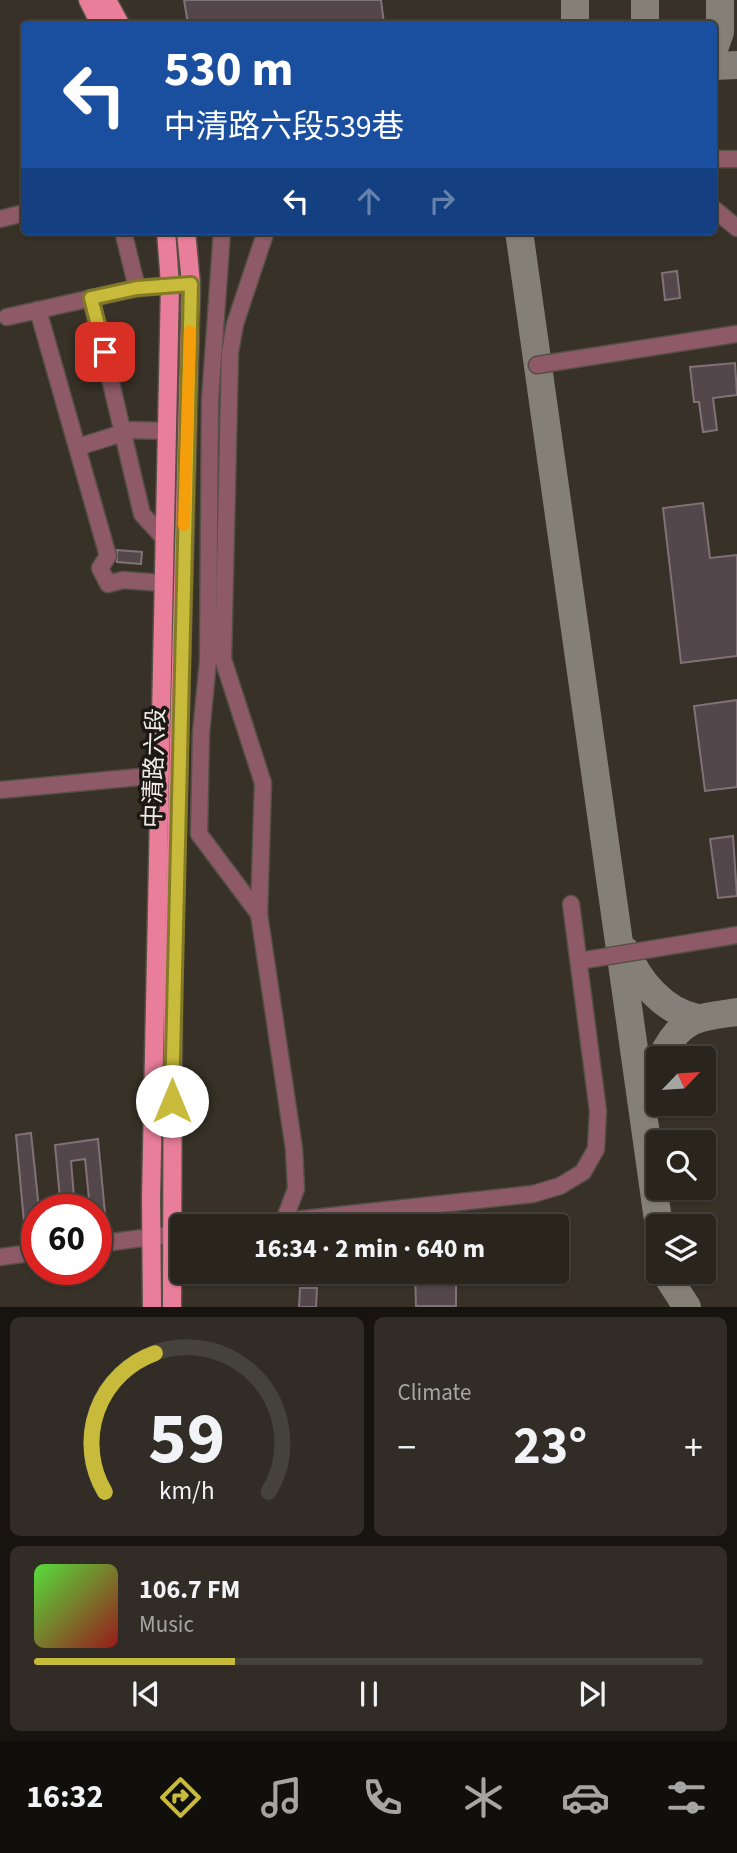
<!DOCTYPE html>
<html lang="en">
<head>
<meta charset="utf-8">
<style>
	:root { --surface:#29251d; --page:#312d26; --text:#f1f3f6; --muted:#a5a5a4; --line:#45423b; --accent:#c8bb3b }
	body { margin:0; font-family:"Source Sans 3","Noto Sans TC",sans-serif; background:var(--page); color:var(--text); height:100vh; display:flex; flex-direction:column; font-size:26px; white-space:nowrap }
	* { box-sizing:border-box; margin:0 }
	p { font-size:23px; color:var(--muted) }
	.icon { flex:none; width:38px; height:38px; fill:none; stroke:currentColor; stroke-width:2; stroke-linecap:round; stroke-linejoin:round }
	.map { position:relative; height:1307px; overflow:hidden }
	.side { display:flex; flex-direction:column; gap:10px; padding:10px; background:#171410; flex:1 }
	.side>* { flex:none }
	.top-card { position:absolute; left:21px; top:21px; width:696px; height:214px; border-radius:7px; box-shadow:0 2px 5px #0004,0 0 0 2px var(--line); background:#1a4fa0; color:#fff; overflow:hidden }
	.needle { width:46px; rotate:65deg }
	.controls { position:absolute; left:646px; top:1046px; display:grid; gap:14px }
	.controls a { display:grid; place-items:center; width:70px; height:70px; border-radius:7px; background:var(--surface); box-shadow:0 2px 5px #0004,0 0 0 2px var(--line); font-size:35px }
	.speed { position:absolute; left:21px; top:1194px; display:flex; gap:14px; font-size:35px; font-weight:700; text-align:center }
	.speed>* { display:grid; place-content:center; width:91px; height:91px; border-radius:50%; background:var(--surface); box-shadow:0 2px 5px #0004,0 0 0 2px var(--line); line-height:1 }
	.speed .limit { border:10px solid #d22; background:#fff; color:#111 }
	.pin { position:absolute; display:grid; place-items:center; width:60px; height:60px; color:#fff; margin:-30px; border-radius:14px; box-shadow:0 4px 10px #0006 }
	.me { position:absolute; width:77px; margin:-38px; rotate:0deg; stroke-linejoin:round; filter:drop-shadow(0 0 5px #0008) }
	.turn { display:flex; align-items:center; gap:24px; height:147px; padding:0 28px; font-size:32px }
	.turn .icon { width:91px; height:91px; stroke-width:2.5 }
	.turn b { display:block; font-size:49px; line-height:60px }
	.lanes { display:flex; align-items:center; height:66px; padding:0 28px; background:#0003; justify-content:center; gap:35px; direction:ltr }
	.lanes .off { opacity:.35 }
	.big { font-size:52px; font-weight:700; line-height:1.1 }
	.side .card { flex:1; display:flex; flex-direction:column; justify-content:center; gap:10px; min-width:0; padding:0 24px; border-radius:10px; background:var(--page) }
	.side .dial { align-items:center; gap:0 }
	.dial svg { height:182px; overflow:visible; fill:none; stroke:var(--line); stroke-width:7; stroke-linecap:round; text-anchor:middle }
	.dial text { fill:var(--text); stroke:none }
	.song { display:flex; align-items:center; gap:21px }
	.cover { width:84px; height:84px; border-radius:10px; background:linear-gradient(135deg,hsl(110 70% 55%),hsl(0 70% 35%)) }
	.played { height:7px; border-radius:4px; background:linear-gradient(90deg,var(--accent) 30%,var(--line) 30%) }
	.keys { display:flex; justify-content:space-around; direction:ltr }
	.heat { display:flex; justify-content:space-between; align-items:center; font-size:38px; direction:ltr }
	.side .tiles { flex:1; display:grid; gap:10px; grid-template-columns:1fr 1fr }
	.card:last-child { grid-column:span 2 }
	.trip { position:absolute; left:170px; top:1214px; width:399px; height:70px; border-radius:7px; background:var(--surface); box-shadow:0 2px 5px #0004,0 0 0 2px var(--line); font-weight:700; line-height:70px; text-align:center }
	.tab-bar { display:flex; height:112px; justify-content:space-around; align-items:center; background:#100f0c; color:var(--muted) }
	.tab-bar .icon { width:49px; height:49px }
	.tab-bar .on { color:var(--accent) }
	.tab-bar b { font-size:32px; color:var(--text) }
	.map>svg:first-child { display:block }
</style>
</head>
<body>
<div class="map">
<svg width="737" height="1307" viewBox="0 0 737 1307">
	<rect width="100%" height="100%" fill="#373127"/>
	<g fill="none" stroke-linecap="round" stroke-linejoin="round">
		<g stroke="#858077" stroke-width="28">
			<path d="M575,24V0"/>
			<path d="M645,24V0"/>
			<path d="M714,49L720,32V0"/>
			<path d="M714,66L737,65"/>
			<path d="M519,231L659,1227"/>
			<path d="M626,951C639,981 663,1011 697,1018"/>
			<path d="M661,1059C679,1018 696,1018 737,1012"/>
			<path d="M667,1276L687,1307"/>
		</g>
	</g>
	<g fill="#54474c" stroke="#807277" stroke-width="2">
		<path d="M184,0H381L384,24H188Z"/>
		<path d="M677,271L680,298L665,300L662,273Z"/>
		<path d="M735,363L737,395L713,398L717,430L703,432L699,402H694L690,367Z"/>
		<path d="M703,503L710,558L737,555V656L681,663L663,508Z"/>
		<path d="M117,550L142,552L141,564L117,562Z"/>
		<path d="M737,700V787L705,791L694,706Z"/>
		<path d="M733,836L737,896L718,898L710,839Z"/>
		<path d="M31,1133L39,1209L37,1231L25,1233L16,1135Z"/>
		<path d="M98,1139L106,1224L96,1225V1209H90L85,1159L71,1161L75,1209H61L55,1145Z"/>
		<path d="M415,1272H456V1306H416Z"/>
		<path d="M300,1288H317L316,1307H299Z"/>
	</g>
	<g fill="none" stroke-linecap="round" stroke-linejoin="round">
		<g stroke="#554f45" stroke-width="19">
			<g id="minor">
				<path d="M714,159H737"/>
				<path d="M714,209L737,228"/>
				<path d="M0,219L24,213"/>
				<path d="M123,231L137,288"/>
				<path d="M222,231L210,400L208,661L201,733L199,834L259,914"/>
				<path d="M266,231L235,324L230,352L223,659L263,783L259,914L294,1149L296,1189L285,1218"/>
				<path d="M91,298L142,514L164,538"/>
				<path d="M38,310L108,556L100,568L108,584L123,580L162,583"/>
				<path d="M7,317L137,288L191,284"/>
				<path d="M537,365L737,334"/>
				<path d="M78,447L132,430L167,431"/>
				<path d="M0,790L172,774"/>
				<path d="M579,961L737,935"/>
				<path d="M230,1227L533,1194L560,1186L583,1172L596,1149L598,1111L571,904"/>
				<path d="M96,1244L182,1233"/>
				<path d="M0,1257L37,1252"/>
			</g>
		</g>
		<g stroke="#554f45" stroke-width="21">
			<g id="major">
				<path d="M88,0L100,24"/>
				<path d="M107,0L120,24"/>
				<path d="M152,1307L151,1198L170,284L166,231"/>
				<path d="M172,1307L173,968L191,284L186,231"/>
			</g>
		</g>
		<use href="#minor" stroke="#8e5a67" stroke-width="16"/>
		<use href="#major" stroke="#e97e9a" stroke-width="18"/>
	</g>
	<g fill="none" stroke-linecap="round" stroke-linejoin="round">
		<g stroke="#827a26" stroke-width="18">
			<path id="route" d="M105,352L91,298L137,288L191,284L172,1101"/>
		</g>
		<use href="#route" stroke="#c8bb3b" stroke-width="12"/>
		<path stroke="#f59e0b" stroke-width="12" d="M184,525L190,331"/>
	</g>
	<g text-anchor="middle" stroke-width="7" stroke-linejoin="round" paint-order="stroke">
		<g font-size="24" fill="#f0ece5" stroke="#1c1915">
			<text transform="translate(154 768) rotate(-88)" y="8">中清路六段</text>
		</g>
	</g>
</svg>
<div class="controls">
<a><svg class="needle" viewBox="-14 -14 28 28"><path d="M0-13l5 13h-10z" fill="#e53935"/><path d="M0 13l5-13h-10z" fill="#a5a5a4"/></svg></a>
<a><svg class="icon" aria-label="search" viewBox="0 0 24 24"><circle cx="10" cy="10" r="6"/><path d="M15 15l6 6"/></svg></a>
<a><svg class="icon" aria-label="layers" viewBox="0 0 24 24"><path d="M12 4l9 5-9 5-9-5zM3 14l9 5 9-5"/></svg></a>
</div>
<div class="speed"><div class="limit">60</div></div>
<div class="pin" style="left:105px;top:352px;background:#d93025"><svg class="icon" aria-label="arrive" viewBox="0 0 24 24"><path d="M6 21V4h12l-3 4 3 4H6"/></svg></div>
<svg class="me" style="left:172px;top:1101px" viewBox="-20 -20 40 40"><circle r="19" fill="#fff"/><path d="M0-13L10 11 0 6-10 11z" fill="#c8bb3b"/></svg>
<div class="trip">16:34 · 2 min · 640 m</div>
<div class="top-card">
<div class="turn"><svg class="icon" aria-label="left" viewBox="0 0 24 24"><path d="M17 20v-9H6M10 6l-5 5 5 5"/></svg><div><b>530 m</b>中清路六段539巷</div></div>
<div class="lanes"><svg class="icon" aria-label="left" viewBox="0 0 24 24"><path d="M17 20v-9H6M10 6l-5 5 5 5"/></svg><svg class="icon off" aria-label="ahead" viewBox="0 0 24 24"><path d="M12 20V5M6 11l6-6 6 6"/></svg><svg class="icon off" aria-label="right" viewBox="0 0 24 24"><path d="M7 20v-9h11M14 6l5 5-5 5"/></svg></div>
</div>
</div>
<section class="side">
<div class="tiles">
<div class="card dial"><svg viewBox="0 0 100 80">
<path d="M14 69A42 42 0 1 1 86 69"/>
<path d="M14 69A42 42 0 0 1 36 8" stroke="#c8bb3b"/>
<text x="50" y="56" font-size="32" font-weight="700">59</text>
<text x="50" y="72" font-size="11">km/h</text>
</svg></div>
<div class="card"><p>Climate</p>
<div class="heat"><a>−</a><b class="big">23°</b><a>+</a></div>
</div>
<div class="card">
<div class="song"><i class="cover"></i><div><b>106.7 FM</b><p>Music</p></div></div>
<div class="played"></div>
<div class="keys"><svg class="icon" aria-label="previous" viewBox="0 0 24 24"><path d="M18 5L8 12l10 7zM5 5v14"/></svg><svg class="icon" aria-label="pause" viewBox="0 0 24 24"><path d="M8 5v14M16 5v14"/></svg><svg class="icon" aria-label="next" viewBox="0 0 24 24"><path d="M6 5l10 7-10 7zM19 5v14"/></svg></div>
</div>
</div>
</section>
<nav class="tab-bar">
<b>16:32</b>
<svg class="icon on" aria-label="directions" viewBox="0 0 24 24"><path d="M12 3l9 9-9 9-9-9zM9 14v-3h6M13 9l2 2-2 2"/></svg>
<svg class="icon" aria-label="music" viewBox="0 0 24 24"><path d="M9 18V5l10-2v13"/><circle cx="6" cy="18" r="3"/><circle cx="16" cy="16" r="3"/></svg>
<svg class="icon" aria-label="phone" viewBox="0 0 24 24"><path d="M5 4h4l2 5-3 2q2 4 5 5l2-3 5 2v4C11 20 4 13 5 4z"/></svg>
<svg class="icon" aria-label="climate" viewBox="0 0 24 24"><path d="M12 3v18M4 7l16 10M4 17L20 7"/></svg>
<svg class="icon" aria-label="car" viewBox="0 0 24 24"><path d="M5 17H2v-5l4-1 3-4h7l3 4 3 1v5h-3M9 17h6M6 11h13"/><circle cx="7" cy="17" r="2"/><circle cx="17" cy="17" r="2"/></svg>
<svg class="icon" aria-label="filters" viewBox="0 0 24 24"><path d="M4 7h16M4 17h16"/><circle cx="9" cy="7" r="2"/><circle cx="15" cy="17" r="2"/></svg>
</nav>
</body>
</html>
